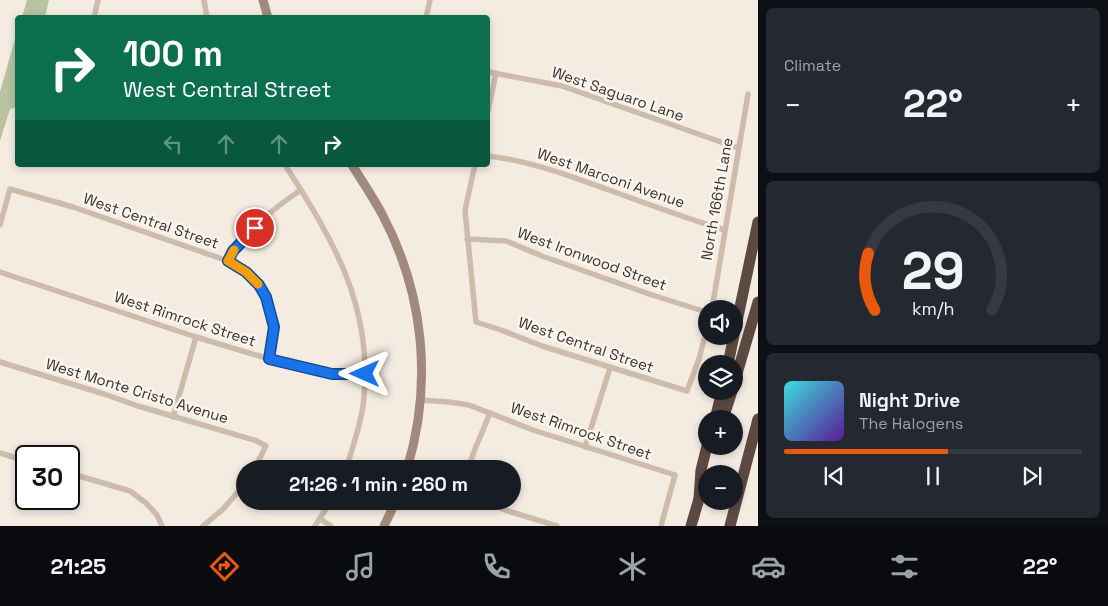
<!DOCTYPE html>
<html lang="en">
<head>
<meta charset="utf-8">
<style>
	:root { --surface:#171b24; --page:#242831; --text:#f1f3f6; --muted:#9ea1a6; --line:#363941; --accent:#ea580c }
	body { margin:0; font-family:"Space Grotesk",sans-serif; background:var(--page); color:var(--text); height:100vh; display:flex; flex-direction:column; font-size:19px; white-space:nowrap }
	* { box-sizing:border-box; margin:0 }
	p { font-size:16px; color:var(--muted) }
	.icon { flex:none; width:28px; height:28px; fill:none; stroke:currentColor; stroke-width:2; stroke-linecap:round; stroke-linejoin:round }
	.map { position:relative; flex:1; overflow:hidden }
	.details { display:flex; flex-direction:column; gap:8px; padding:8px; background:#0d0f14; width:350px }
	.details>* { flex:none }
	.top-card { position:absolute; left:15px; top:15px; width:475px; height:152px; border-radius:5px; box-shadow:0 2px 8px #0003; background:#0b6e4f; color:#fff; overflow:hidden }
	.controls { position:absolute; left:698px; top:300px; display:grid; gap:10px }
	.controls a { display:grid; place-items:center; width:45px; height:45px; border-radius:50%; background:var(--surface); box-shadow:0 2px 8px #0003; font-size:25px }
	.speed { position:absolute; left:15px; top:445px; display:flex; gap:10px; font-size:25px; font-weight:700; text-align:center }
	.speed>* { display:grid; place-content:center; width:65px; height:65px; border-radius:50%; background:var(--surface); box-shadow:0 2px 8px #0003; line-height:1 }
	.speed .limit { border:2px solid #111; border-radius:8px; background:#fff; color:#111 }
	.pin { position:absolute; display:grid; place-items:center; width:42px; height:42px; color:#fff; margin:-21px; border:2px solid #fff; border-radius:50%; box-shadow:0 1px 5px #0007 }
	.me { position:absolute; width:55px; margin:-28px; rotate:270deg; stroke-linejoin:round; filter:drop-shadow(0 0 4px #0008) }
	.turn { display:flex; align-items:center; gap:18px; height:105px; padding:0 25px; font-size:22px }
	.turn .icon { width:65px; height:65px; stroke-width:2.5 }
	.turn b { display:block; font-size:35px; line-height:42px }
	.lanes { display:flex; align-items:center; height:48px; padding:0 25px; background:#0003; justify-content:center; gap:25px; direction:ltr }
	.lanes .off { opacity:.35 }
	.big { font-size:38px; font-weight:800; line-height:1.1 }
	.details .widget { flex:1; display:flex; flex-direction:column; justify-content:center; gap:8px; min-width:0; padding:0 18px; border-radius:8px; background:var(--page) }
	.details .dial { align-items:center; gap:0 }
	.dial svg { height:130px; overflow:visible; fill:none; stroke:var(--line); stroke-width:7; stroke-linecap:round; text-anchor:middle }
	.dial text { fill:var(--text); stroke:none }
	.song { display:flex; align-items:center; gap:15px }
	.cover { width:60px; height:60px; border-radius:8px; background:linear-gradient(135deg,hsl(180 70% 55%),hsl(270 70% 35%)) }
	.played { height:5px; border-radius:2px; background:linear-gradient(90deg,var(--accent) 55%,var(--line) 55%) }
	.keys { display:flex; justify-content:space-around; direction:ltr }
	.heat { display:flex; justify-content:space-between; align-items:center; font-size:28px; direction:ltr }
	.trip { position:absolute; left:236px; top:460px; width:285px; height:50px; border-radius:25px; background:var(--surface); box-shadow:0 2px 8px #0003; font-weight:800; line-height:50px; text-align:center }
	.menu { display:flex; height:80px; justify-content:space-around; align-items:center; background:#090b0e; color:var(--muted) }
	.menu .icon { width:35px; height:35px }
	.menu .active { color:var(--accent) }
	.menu b { font-size:22px; color:var(--text) }
	main { display:flex; flex:1; min-height:0 }
	.map>svg:first-child { display:block }
</style>
</head>
<body>
<main>
<div class="map">
<svg width="758" height="526" viewBox="0 0 758 526">
	<rect width="100%" height="100%" fill="#f4ebe1"/>
	<g fill="#b8c4a0">
		<path d="M27,0H49L45,17H22Z"/>
		<path d="M17,32V107L10,109L0,141V92Z"/>
	</g>
	<g fill="none" stroke-linecap="round" stroke-linejoin="round">
		<g stroke="#cdbbac" stroke-width="5.5">
			<path d="M204,0L207,18"/>
			<path d="M94,18L98,0"/>
			<path d="M426,18L430,0"/>
			<path d="M488,72L562,86L738,148"/>
			<path d="M488,111L496,73"/>
			<path d="M488,156C532,161 567,175 609,190C647,204 685,218 725,230"/>
			<path d="M285,165C335,242 375,311 363,406C360,427 352,449 346,469"/>
			<path d="M475,165L465,210L476,322L501,330L542,346L687,391L699,359L706,332"/>
			<path d="M0,225L10,189L73,207L228,261L247,272L259,285L266,297L274,327L269,359"/>
			<path d="M467,239L506,241L542,256L649,294L706,312"/>
			<path d="M228,261C243,233 275,207 301,190"/>
			<path d="M0,272L196,337L269,359L331,374H365"/>
			<path d="M712,309L748,94"/>
			<path d="M0,362L104,394L138,406L257,441L266,446L254,469"/>
			<path d="M421,400L449,402L469,405L533,430L675,475L661,526"/>
			<path d="M173,417L196,337"/>
			<path d="M585,447L610,368"/>
			<path d="M0,453L26,461"/>
			<path d="M468,469L475,449L490,413"/>
			<path d="M69,473L130,491L146,503L157,515L162,526"/>
			<path d="M484,501L508,511L557,526"/>
			<path d="M320,519L331,526"/>
			<path d="M203,526L223,509L245,484"/>
			<path d="M315,526L331,501"/>
		</g>
		<g stroke="#a18a7d" stroke-width="9">
			<path d="M263,0L268,18"/>
			<path d="M352,165C362,181 373,197 382,214C424,293 433,383 407,469"/>
			<path d="M384,526L396,501"/>
		</g>
		<g stroke="#5c4a42" stroke-width="11">
			<path d="M728,364L758,222"/>
			<path d="M734,384L758,302"/>
			<path d="M715,419L722,391"/>
			<path d="M723,419L732,391"/>
			<path d="M699,499L701,470L707,446"/>
			<path d="M691,526L701,492"/>
			<path d="M730,526L758,419"/>
		</g>
	</g>
	<g fill="none" stroke-linecap="round" stroke-linejoin="round">
		<g stroke="#114b97" stroke-width="12">
			<path id="route" d="M255,228L233,251L228,261L246,272L259,285L266,297L274,327L269,359L332,374H365"/>
		</g>
		<use href="#route" stroke="#1a73e8" stroke-width="9"/>
		<path stroke="#f59e0b" stroke-width="9" d="M234,250L228,261L246,272L258,284"/>
	</g>
	<g text-anchor="middle" stroke-width="5" stroke-linejoin="round" paint-order="stroke">
		<g font-size="15" fill="#3b302b" stroke="#fbf5ee">
			<text transform="translate(618 94) rotate(19)" y="5">West Saguaro Lane</text>
			<text transform="translate(611 178) rotate(19)" y="5">West Marconi Avenue</text>
			<text transform="translate(717 199) rotate(-80)" y="5">North 166th Lane</text>
			<text transform="translate(151 221) rotate(19)" y="5">West Central Street</text>
			<text transform="translate(592 259) rotate(20)" y="5">West Ironwood Street</text>
			<text transform="translate(185 319) rotate(18)" y="5">West Rimrock Street</text>
			<text transform="translate(586 345) rotate(19)" y="5">West Central Street</text>
			<text transform="translate(137 391) rotate(17)" y="5">West Monte Cristo Avenue</text>
			<text transform="translate(581 431) rotate(19)" y="5">West Rimrock Street</text>
		</g>
	</g>
</svg>
<div class="controls">
<a><svg class="icon" aria-label="sound" viewBox="0 0 24 24"><path d="M4 9h4l5-4v14l-5-4H4zM17 9q2 3 0 6"/></svg></a>
<a><svg class="icon" aria-label="layers" viewBox="0 0 24 24"><path d="M12 4l9 5-9 5-9-5zM3 14l9 5 9-5"/></svg></a>
<a>+</a>
<a>−</a>
</div>
<div class="speed"><div class="limit">30</div></div>
<div class="pin" style="left:255px;top:228px;background:#d93025"><svg class="icon" aria-label="arrive" viewBox="0 0 24 24"><path d="M6 21V4h12l-3 4 3 4H6"/></svg></div>
<svg class="me" style="left:365px;top:374px" viewBox="-20 -20 40 40"><path d="M0-17L14 15 0 8-14 15z" fill="#1a73e8" stroke="#fff" stroke-width="4"/></svg>
<div class="trip">21:26 · 1 min · 260 m</div>
<div class="top-card">
<div class="turn"><svg class="icon" aria-label="right" viewBox="0 0 24 24"><path d="M7 20v-9h11M14 6l5 5-5 5"/></svg><div><b>100 m</b>West Central Street</div></div>
<div class="lanes"><svg class="icon off" aria-label="left" viewBox="0 0 24 24"><path d="M17 20v-9H6M10 6l-5 5 5 5"/></svg><svg class="icon off" aria-label="ahead" viewBox="0 0 24 24"><path d="M12 20V5M6 11l6-6 6 6"/></svg><svg class="icon off" aria-label="ahead" viewBox="0 0 24 24"><path d="M12 20V5M6 11l6-6 6 6"/></svg><svg class="icon" aria-label="right" viewBox="0 0 24 24"><path d="M7 20v-9h11M14 6l5 5-5 5"/></svg></div>
</div>
</div>
<section class="details">
<div class="widget"><p>Climate</p>
<div class="heat"><a>−</a><b class="big">22°</b><a>+</a></div>
</div>
<div class="widget dial"><svg viewBox="0 0 100 80">
<path d="M14 69A42 42 0 1 1 86 69"/>
<path d="M14 69A42 42 0 0 1 10 34" stroke="#ea580c"/>
<text x="50" y="56" font-size="32" font-weight="700">29</text>
<text x="50" y="72" font-size="11">km/h</text>
</svg></div>
<div class="widget">
<div class="song"><i class="cover"></i><div><b>Night Drive</b><p>The Halogens</p></div></div>
<div class="played"></div>
<div class="keys"><svg class="icon" aria-label="previous" viewBox="0 0 24 24"><path d="M18 5L8 12l10 7zM5 5v14"/></svg><svg class="icon" aria-label="pause" viewBox="0 0 24 24"><path d="M8 5v14M16 5v14"/></svg><svg class="icon" aria-label="next" viewBox="0 0 24 24"><path d="M6 5l10 7-10 7zM19 5v14"/></svg></div>
</div>
</section>
</main>
<nav class="menu">
<b>21:25</b>
<svg class="icon active" aria-label="directions" viewBox="0 0 24 24"><path d="M12 3l9 9-9 9-9-9zM9 14v-3h6M13 9l2 2-2 2"/></svg>
<svg class="icon" aria-label="music" viewBox="0 0 24 24"><path d="M9 18V5l10-2v13"/><circle cx="6" cy="18" r="3"/><circle cx="16" cy="16" r="3"/></svg>
<svg class="icon" aria-label="phone" viewBox="0 0 24 24"><path d="M5 4h4l2 5-3 2q2 4 5 5l2-3 5 2v4C11 20 4 13 5 4z"/></svg>
<svg class="icon" aria-label="climate" viewBox="0 0 24 24"><path d="M12 3v18M4 7l16 10M4 17L20 7"/></svg>
<svg class="icon" aria-label="car" viewBox="0 0 24 24"><path d="M5 17H2v-5l4-1 3-4h7l3 4 3 1v5h-3M9 17h6M6 11h13"/><circle cx="7" cy="17" r="2"/><circle cx="17" cy="17" r="2"/></svg>
<svg class="icon" aria-label="filters" viewBox="0 0 24 24"><path d="M4 7h16M4 17h16"/><circle cx="9" cy="7" r="2"/><circle cx="15" cy="17" r="2"/></svg>
<b>22°</b>
</nav>
</body>
</html>
